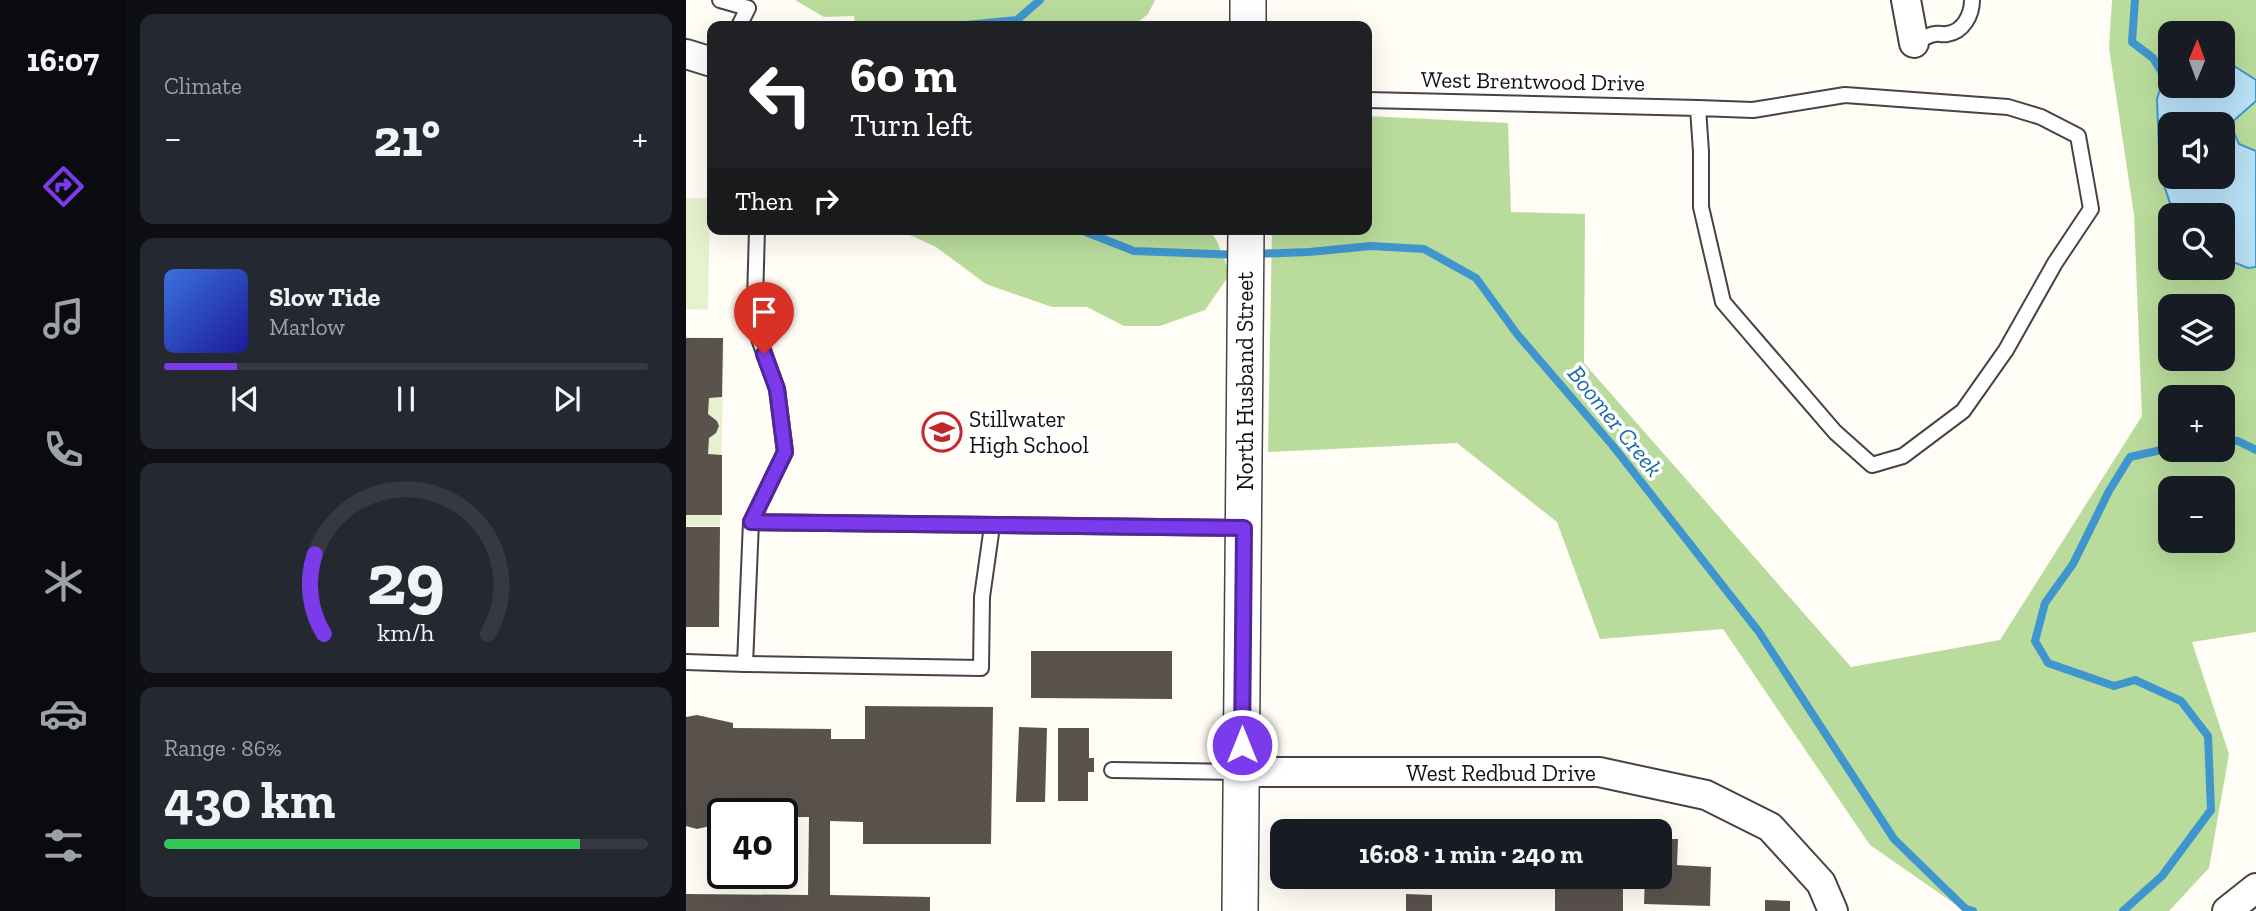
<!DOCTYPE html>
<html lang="en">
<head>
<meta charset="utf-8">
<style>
	:root { --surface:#171b24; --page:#242831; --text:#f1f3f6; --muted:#9ea1a6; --line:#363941; --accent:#7c3aed }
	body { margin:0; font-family:"Zilla Slab",serif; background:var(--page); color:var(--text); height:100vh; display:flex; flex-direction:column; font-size:26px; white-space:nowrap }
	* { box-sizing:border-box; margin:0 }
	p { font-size:23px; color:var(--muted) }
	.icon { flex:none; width:38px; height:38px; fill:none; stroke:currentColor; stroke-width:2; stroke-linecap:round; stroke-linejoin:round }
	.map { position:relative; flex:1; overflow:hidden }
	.details { display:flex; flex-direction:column; gap:14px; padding:14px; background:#0d0f14; width:560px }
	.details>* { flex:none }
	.guide { position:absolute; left:21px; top:21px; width:665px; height:214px; border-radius:14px; box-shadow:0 7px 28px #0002; background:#202124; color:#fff; overflow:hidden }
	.needle { width:46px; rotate:1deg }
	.tools { position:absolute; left:1472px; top:21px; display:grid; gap:14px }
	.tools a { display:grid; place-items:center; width:77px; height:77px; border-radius:14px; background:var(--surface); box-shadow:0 7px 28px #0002; font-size:35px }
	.speed { position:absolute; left:21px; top:798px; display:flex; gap:14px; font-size:35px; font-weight:700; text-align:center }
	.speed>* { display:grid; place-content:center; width:91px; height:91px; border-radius:50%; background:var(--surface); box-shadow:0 7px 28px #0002; line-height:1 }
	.speed .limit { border:4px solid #111; border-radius:10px; background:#fff; color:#111 }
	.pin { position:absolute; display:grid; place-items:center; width:60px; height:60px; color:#fff; margin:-72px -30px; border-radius:50% 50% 50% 0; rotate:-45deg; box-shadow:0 0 7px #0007 }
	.pin .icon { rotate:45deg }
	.me { position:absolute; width:77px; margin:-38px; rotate:0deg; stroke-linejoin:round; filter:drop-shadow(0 0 5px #0008) }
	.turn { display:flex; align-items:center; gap:24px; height:147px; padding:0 28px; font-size:32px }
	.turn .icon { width:91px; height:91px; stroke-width:2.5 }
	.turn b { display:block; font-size:49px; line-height:60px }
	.then { display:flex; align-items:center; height:66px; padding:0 28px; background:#0003; gap:14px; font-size:26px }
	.big { font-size:52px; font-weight:700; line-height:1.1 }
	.details .tile { flex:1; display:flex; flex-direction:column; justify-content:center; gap:10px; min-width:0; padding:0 24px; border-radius:14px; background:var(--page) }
	.details .dial { align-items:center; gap:0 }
	.dial svg { height:182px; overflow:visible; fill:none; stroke:var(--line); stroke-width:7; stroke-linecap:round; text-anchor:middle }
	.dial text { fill:var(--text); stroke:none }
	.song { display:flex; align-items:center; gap:21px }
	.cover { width:84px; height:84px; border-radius:10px; background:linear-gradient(135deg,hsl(220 70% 55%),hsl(240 70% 35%)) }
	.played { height:7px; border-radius:4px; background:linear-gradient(90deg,var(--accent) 15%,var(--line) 15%) }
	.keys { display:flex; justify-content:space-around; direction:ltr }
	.heat { display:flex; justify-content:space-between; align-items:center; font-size:38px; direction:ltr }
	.charge { height:10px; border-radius:5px; background:linear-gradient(90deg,#34c759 86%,var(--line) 0) }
	.trip { position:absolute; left:584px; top:819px; width:402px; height:70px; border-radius:14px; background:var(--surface); box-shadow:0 7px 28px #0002; font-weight:700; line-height:70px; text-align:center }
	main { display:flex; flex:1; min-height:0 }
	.dock { display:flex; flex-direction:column; width:126px; justify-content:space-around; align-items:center; background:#090b0e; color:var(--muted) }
	.dock .icon { width:49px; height:49px }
	.dock .current { color:var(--accent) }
	.dock b { font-size:32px; color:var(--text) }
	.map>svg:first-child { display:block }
</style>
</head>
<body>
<main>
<nav class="dock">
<b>16:07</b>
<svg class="icon current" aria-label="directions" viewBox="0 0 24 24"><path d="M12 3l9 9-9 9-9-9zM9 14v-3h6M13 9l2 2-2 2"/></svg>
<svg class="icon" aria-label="music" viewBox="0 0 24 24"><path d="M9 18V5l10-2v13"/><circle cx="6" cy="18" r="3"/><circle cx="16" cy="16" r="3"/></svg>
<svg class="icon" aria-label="phone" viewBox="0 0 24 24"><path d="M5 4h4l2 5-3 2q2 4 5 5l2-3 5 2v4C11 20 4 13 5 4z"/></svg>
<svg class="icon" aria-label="climate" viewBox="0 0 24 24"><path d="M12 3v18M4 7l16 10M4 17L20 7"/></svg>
<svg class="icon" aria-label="car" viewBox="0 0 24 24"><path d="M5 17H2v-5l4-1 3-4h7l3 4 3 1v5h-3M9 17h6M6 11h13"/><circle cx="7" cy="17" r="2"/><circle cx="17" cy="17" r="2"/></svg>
<svg class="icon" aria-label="filters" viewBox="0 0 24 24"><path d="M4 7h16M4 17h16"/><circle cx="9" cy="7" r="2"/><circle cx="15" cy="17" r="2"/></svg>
</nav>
<section class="details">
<div class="tile"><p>Climate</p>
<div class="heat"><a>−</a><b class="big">21°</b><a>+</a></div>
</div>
<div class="tile">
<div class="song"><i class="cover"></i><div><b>Slow Tide</b><p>Marlow</p></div></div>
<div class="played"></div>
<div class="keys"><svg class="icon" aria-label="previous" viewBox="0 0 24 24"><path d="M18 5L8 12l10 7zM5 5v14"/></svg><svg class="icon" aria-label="pause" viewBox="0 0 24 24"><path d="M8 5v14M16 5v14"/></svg><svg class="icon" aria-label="next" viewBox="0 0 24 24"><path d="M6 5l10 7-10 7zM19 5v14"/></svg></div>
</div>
<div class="tile dial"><svg viewBox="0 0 100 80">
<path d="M14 69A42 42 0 1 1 86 69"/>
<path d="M14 69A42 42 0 0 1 10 34" stroke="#7c3aed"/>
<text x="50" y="56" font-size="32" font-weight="700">29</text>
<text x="50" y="72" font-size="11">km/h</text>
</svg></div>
<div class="tile"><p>Range · 86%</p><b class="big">430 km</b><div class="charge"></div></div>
</section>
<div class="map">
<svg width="1570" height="911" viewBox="0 0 1570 911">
	<rect width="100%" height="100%" fill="#fffdf5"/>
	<g fill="#b9dc9c" fill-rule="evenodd">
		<path d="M109,0H469L462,14L447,26H169L168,16L138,17Z"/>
		<path d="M1426,0H1570V632L1506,642L1543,754L1523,868L1483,911H1279L1184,845L1037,629L914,639L871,522L771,443L582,452L586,229H681V116L822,123L825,212L899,214L898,363L1165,667L1314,640L1456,416L1448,215L1423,48ZM1484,33H1536V86H1484ZM1484,124H1536V177H1484ZM1484,215H1536V268H1484ZM1484,306H1536V359H1484ZM1484,397H1536V450H1484ZM1484,488H1536V541H1484Z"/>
		<path d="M211,229H523L531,241L544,274L519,310L474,326H438L401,307H366L300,284L250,247Z"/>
	</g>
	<g fill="#e6f2cf">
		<path d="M0,198H24L22,310L0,309Z"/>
		<path d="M0,337L38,338L34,526H0Z"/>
	</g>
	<path fill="#b9e0f7" stroke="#3f96cf" stroke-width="2" fill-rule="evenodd" d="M1537,59L1570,80V101L1544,124L1553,144L1570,151V267L1562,268L1537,258L1536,215H1488L1474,173L1471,99L1478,76L1484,75V86H1536ZM1536,124V177H1484V124Z"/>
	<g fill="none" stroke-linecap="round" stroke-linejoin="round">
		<g stroke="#3f96cf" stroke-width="8">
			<path d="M1449,0L1446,42L1467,58L1484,86"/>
			<path d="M270,26L331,20L354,0"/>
			<path d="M392,229L448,251L553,255"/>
			<path d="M569,254L623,252L685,246L738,249L790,278L831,334L927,446L1073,632L1208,839L1280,909L1287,911"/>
			<path d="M1536,440L1552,441L1570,450"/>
			<path d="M1437,911L1476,876L1525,810L1522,736L1495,701L1449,680L1428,686L1362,663L1349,641L1359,603L1387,564L1423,491L1444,457L1484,448"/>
		</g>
	</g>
	<g fill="#5a524d">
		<path d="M0,338H37L36,397L23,398L22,414L31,421L33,426L30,433L23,438L22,454L36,455V515H0Z"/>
		<path d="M0,527H34L33,627H0Z"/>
		<path d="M345,651H486V699L345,698Z"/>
		<path d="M179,706L307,707L305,844H177V822L144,821V895L244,897V911H0V894L122,895L123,817H96V814H37V823L11,829L0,826V717L11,715L47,723V728L145,729V739H179Z"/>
		<path d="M333,727L361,728L359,802H330Z"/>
		<path d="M372,728H403V758H408V772H402V801H372Z"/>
		<path d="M975,839H992L991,865L1025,867L1024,906L958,904L959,877H975Z"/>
		<path d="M908,877H937V911H869V887H899V881H908Z"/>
		<path d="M720,894L746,895V911H720Z"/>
		<path d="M1079,900L1104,901V911H1079Z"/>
	</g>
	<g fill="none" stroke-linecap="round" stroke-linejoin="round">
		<g stroke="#444" stroke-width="18">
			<g id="service">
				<path d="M34,0L62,8L53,26"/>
				<path d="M1228,43C1234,40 1242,35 1249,34C1255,33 1255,35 1261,34C1277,32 1286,15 1286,0"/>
				<path d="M681,100L1012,108L1067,110L1159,95L1322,107L1355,117L1392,136L1405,209L1369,263L1320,350L1277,411L1217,456L1186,465L1149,432L1037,302L1015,207V152L1012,108"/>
				<path d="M65,522L99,452L91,389L72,336L69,301L71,229"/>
				<path d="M0,662L59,664L65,522L557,528"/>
				<path d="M59,664L295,668L296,597L306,526"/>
				<path d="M426,770L555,772"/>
			</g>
		</g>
		<g stroke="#444" stroke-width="32">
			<g id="minor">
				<path d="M1220,0L1228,43"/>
				<path d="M0,54L26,62"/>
				<path d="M556,772H913L1020,795L1084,827L1135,883L1147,911"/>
				<path d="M1541,911L1570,888"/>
			</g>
		</g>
		<g stroke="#444" stroke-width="38">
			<g id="tertiary">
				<path d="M562,26V0"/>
				<path d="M554,911L560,229"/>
			</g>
		</g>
		<use href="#service" stroke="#fff" stroke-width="14"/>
		<use href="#minor" stroke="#fff" stroke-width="28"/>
		<use href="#tertiary" stroke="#fff" stroke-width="35"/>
	</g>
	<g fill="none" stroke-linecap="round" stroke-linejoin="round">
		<g stroke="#51269a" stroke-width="18">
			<path id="route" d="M78,354L91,389L99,452L65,522L558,528L556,745"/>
		</g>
		<use href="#route" stroke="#7c3aed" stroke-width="12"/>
	</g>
	<defs>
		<g id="school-ring" transform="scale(2.0125)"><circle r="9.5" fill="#fff" stroke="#c4262e" stroke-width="1.5"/><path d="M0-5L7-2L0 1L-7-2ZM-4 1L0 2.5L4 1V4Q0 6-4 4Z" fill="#c4262e"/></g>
	</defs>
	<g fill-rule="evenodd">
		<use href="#school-ring" x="256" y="432"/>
	</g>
	<g text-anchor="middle" stroke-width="7" stroke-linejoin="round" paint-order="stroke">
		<g font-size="23" fill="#111" stroke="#fff">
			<text transform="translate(847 81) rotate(1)" y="8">West Brentwood Drive</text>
			<text transform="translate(559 381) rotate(-90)" y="8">North Husband Street</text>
			<text x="815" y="781">West Redbud Drive</text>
		</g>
		<g font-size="23" fill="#111" stroke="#fff" text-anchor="start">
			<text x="283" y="427">Stillwater<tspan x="283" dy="26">High School</tspan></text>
		</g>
		<g font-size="24" font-style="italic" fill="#1768a6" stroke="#fff">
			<text transform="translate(929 421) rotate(51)" y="8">Boomer Creek</text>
		</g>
	</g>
</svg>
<div class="tools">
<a><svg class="needle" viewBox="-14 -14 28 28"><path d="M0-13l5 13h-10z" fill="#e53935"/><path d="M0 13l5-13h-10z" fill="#9ea1a6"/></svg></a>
<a><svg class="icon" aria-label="sound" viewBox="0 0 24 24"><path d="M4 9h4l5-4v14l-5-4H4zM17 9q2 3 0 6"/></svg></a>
<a><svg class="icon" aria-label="search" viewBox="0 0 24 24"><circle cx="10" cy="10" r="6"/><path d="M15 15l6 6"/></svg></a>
<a><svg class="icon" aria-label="layers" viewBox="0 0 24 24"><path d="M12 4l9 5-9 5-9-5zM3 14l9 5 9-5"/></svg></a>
<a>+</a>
<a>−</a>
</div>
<div class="speed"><div class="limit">40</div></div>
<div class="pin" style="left:78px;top:354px;background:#d93025"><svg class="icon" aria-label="arrive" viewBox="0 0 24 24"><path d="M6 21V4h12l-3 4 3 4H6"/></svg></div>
<svg class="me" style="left:556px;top:745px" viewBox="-20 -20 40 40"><circle r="17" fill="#7c3aed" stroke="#fff" stroke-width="3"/><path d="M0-11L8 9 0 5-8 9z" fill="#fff"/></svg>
<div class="trip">16:08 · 1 min · 240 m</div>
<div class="guide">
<div class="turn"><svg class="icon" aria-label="left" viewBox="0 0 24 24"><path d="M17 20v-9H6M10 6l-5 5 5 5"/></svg><div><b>60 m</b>Turn left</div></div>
<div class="then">Then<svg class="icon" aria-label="right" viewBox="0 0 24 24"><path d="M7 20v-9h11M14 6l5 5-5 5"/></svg></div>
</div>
</div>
</main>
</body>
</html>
